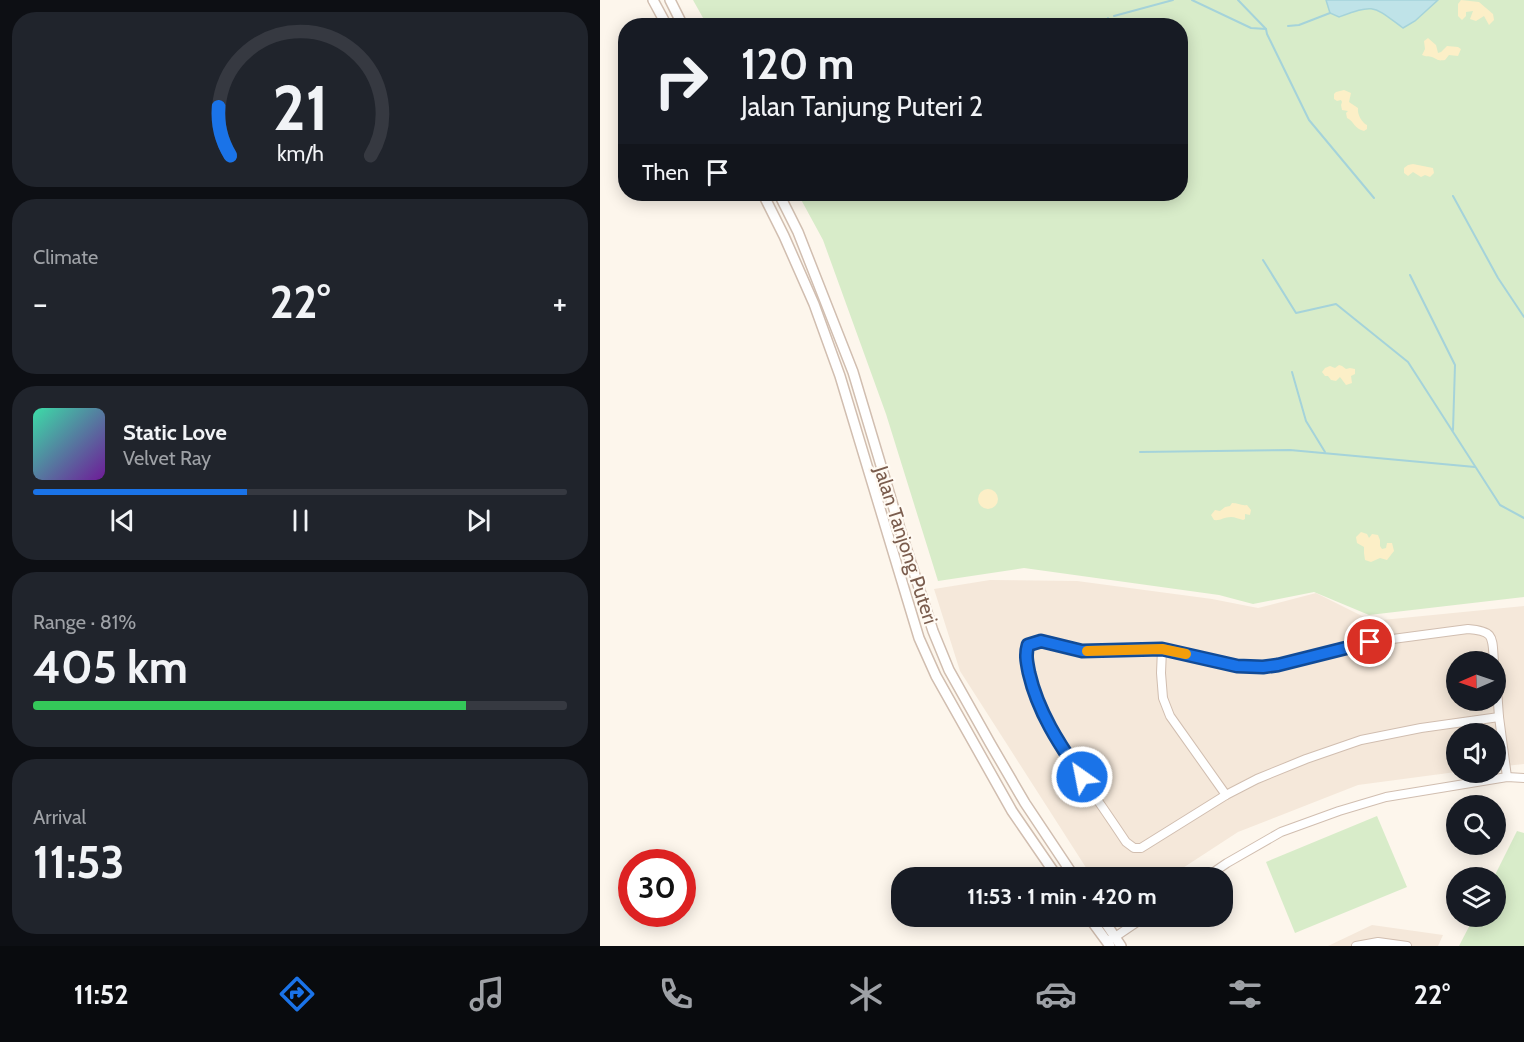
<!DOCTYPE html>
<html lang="en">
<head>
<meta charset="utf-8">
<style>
	:root { --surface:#171b24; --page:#20242c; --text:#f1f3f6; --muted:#9ea1a6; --line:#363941; --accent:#1a73e8 }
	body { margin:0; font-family:Cabin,sans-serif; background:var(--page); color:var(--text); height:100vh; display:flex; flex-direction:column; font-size:22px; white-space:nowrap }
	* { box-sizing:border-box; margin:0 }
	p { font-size:20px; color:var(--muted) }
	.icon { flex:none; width:33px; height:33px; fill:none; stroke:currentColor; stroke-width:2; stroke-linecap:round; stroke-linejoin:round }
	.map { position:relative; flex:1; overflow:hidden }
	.details { display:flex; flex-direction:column; gap:12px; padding:12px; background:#0d0f14; width:600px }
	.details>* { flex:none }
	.guide { position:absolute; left:18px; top:18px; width:570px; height:183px; border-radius:24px; box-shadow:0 3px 15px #0003; background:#171b24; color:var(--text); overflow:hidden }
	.needle { width:39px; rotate:268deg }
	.fabs { position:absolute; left:846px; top:651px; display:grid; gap:12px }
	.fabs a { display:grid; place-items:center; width:60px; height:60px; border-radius:50%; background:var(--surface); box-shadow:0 3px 15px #0003; font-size:30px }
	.speed { position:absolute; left:18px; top:849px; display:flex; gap:12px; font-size:30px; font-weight:700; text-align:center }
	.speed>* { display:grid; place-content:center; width:78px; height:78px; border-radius:50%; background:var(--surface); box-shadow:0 3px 15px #0003; line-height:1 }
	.speed .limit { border:9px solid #d22; background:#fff; color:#111 }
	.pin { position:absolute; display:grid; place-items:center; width:51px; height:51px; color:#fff; margin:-26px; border:3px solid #fff; border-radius:50%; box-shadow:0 2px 6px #0007 }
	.me { position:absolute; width:66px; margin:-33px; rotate:327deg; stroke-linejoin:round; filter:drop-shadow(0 0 4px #0008) }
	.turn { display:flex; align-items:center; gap:21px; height:126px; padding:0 24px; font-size:27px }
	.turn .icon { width:78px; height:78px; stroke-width:2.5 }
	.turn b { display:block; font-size:42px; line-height:51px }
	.then { display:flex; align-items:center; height:57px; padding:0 24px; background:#0003; gap:12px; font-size:22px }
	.big { font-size:45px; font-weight:700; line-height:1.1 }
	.details .tile { flex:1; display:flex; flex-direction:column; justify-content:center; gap:9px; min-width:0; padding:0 21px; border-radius:24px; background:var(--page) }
	.details .dial { align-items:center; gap:0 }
	.dial svg { height:156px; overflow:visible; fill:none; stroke:var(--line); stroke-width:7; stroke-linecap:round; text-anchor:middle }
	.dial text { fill:var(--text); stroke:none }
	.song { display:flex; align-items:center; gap:18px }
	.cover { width:72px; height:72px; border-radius:9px; background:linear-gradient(135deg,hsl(160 70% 55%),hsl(280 70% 35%)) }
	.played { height:6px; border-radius:3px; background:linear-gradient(90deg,var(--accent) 40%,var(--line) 40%) }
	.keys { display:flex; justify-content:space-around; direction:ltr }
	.heat { display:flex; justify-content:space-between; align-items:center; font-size:33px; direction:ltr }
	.charge { height:9px; border-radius:4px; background:linear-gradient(90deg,#34c759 81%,var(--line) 0) }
	.trip { position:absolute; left:291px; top:867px; width:342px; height:60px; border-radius:24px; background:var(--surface); box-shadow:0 3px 15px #0003; font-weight:700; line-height:60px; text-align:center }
	.tabs { display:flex; height:96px; justify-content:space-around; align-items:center; background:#090b0e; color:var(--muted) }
	.tabs .icon { width:42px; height:42px }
	.tabs .on { color:var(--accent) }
	.tabs b { font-size:27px; color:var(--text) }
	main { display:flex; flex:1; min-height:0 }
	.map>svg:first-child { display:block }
</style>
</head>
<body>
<main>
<section class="details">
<div class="tile dial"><svg viewBox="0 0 100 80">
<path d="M14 69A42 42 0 1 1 86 69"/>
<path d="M14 69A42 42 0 0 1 8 44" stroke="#1a73e8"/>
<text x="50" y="56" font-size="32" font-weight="700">21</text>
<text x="50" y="72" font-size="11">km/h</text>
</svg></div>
<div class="tile"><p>Climate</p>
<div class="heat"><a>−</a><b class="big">22°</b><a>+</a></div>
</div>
<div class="tile">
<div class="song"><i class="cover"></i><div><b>Static Love</b><p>Velvet Ray</p></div></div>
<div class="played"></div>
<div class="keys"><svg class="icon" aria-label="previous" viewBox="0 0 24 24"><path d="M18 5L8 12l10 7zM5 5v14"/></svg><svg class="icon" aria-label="pause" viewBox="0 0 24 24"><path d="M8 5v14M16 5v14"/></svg><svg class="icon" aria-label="next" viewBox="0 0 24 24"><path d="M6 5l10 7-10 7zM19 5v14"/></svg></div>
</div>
<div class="tile"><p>Range · 81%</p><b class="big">405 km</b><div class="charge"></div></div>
<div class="tile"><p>Arrival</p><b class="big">11:53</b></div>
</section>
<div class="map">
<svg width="924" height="946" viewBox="0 0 924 946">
	<rect width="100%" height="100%" fill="#fdf6ec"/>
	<g fill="#f5e8da" fill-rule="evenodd">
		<path d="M390,580L477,581L612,599L658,608L716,593L772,621L924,606V764L896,767V734H856V772L758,785L638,832L569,877H492L360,671L334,589ZM856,662H896V700H856Z"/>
		<path d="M772,925L843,935L838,946H728Z"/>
	</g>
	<g fill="#d8ecc9">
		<path d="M93,0H924V597L769,615L714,592L653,604L619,595L424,568L338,581L286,414L223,240L198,194H580V26L107,25Z"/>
		<path d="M777,816L807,887L695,933L666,862Z"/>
		<path d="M917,831L924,833V946H859L874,917L896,916V878L894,877Z"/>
	</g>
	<g fill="#fcefc7">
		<path d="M861,0L879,2L893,14L894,20L889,25L884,16L876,21L870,19L873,11L866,12V16L862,20L858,16V4Z"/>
		<path d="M828,38L836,45L838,53L841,52L847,46L858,47L861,49L858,56L849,55L845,60C837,61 839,60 832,57C829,56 826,57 822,55L825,49L824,41Z"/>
		<path d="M744,90L751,93L749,102L758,108C757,114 762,123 767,125V129L764,131C753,128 755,122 747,118L746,113L748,111L742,110L741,105L742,102L741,100L737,101L734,99V94L736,92Z"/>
		<path d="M813,164L833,168L834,173L830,177L825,175L821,177L813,172L808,176L804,173V168L808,165Z"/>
		<path d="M739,365L742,366L746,369L750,368L755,369V374L751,376L752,383L746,385L740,377L736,381L731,380L728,376H725L722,372L725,368L730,366L735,368Z"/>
		<circle cx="388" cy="499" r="10"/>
		<path d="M632,503C638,503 641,506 647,505L651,510L650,515L645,514V519L643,520C639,519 635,517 631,517C624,517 620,521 614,520L611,515L615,510L620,511L625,507L630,506Z"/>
		<path d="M761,532L767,534L769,538L772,534L778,535L780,540V546L782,549L786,548L787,543H792L794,551L787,560L780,558L771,562L765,560L764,553V547L757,543L756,537Z"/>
	</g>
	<path fill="#bfe3e8" stroke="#a5d3da" stroke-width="1.5" d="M726,0H838L815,21L803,28C772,5 775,4 739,17L730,13Z"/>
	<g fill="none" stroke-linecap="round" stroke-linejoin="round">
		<g stroke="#a5d3da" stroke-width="2">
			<path d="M592,0L651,28L666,29"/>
			<path d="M638,0L666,29L667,34L709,120L774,198"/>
			<path d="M514,16L573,0"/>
			<path d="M502,26L508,18"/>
			<path d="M688,26L699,25L730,13"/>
			<path d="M853,196L898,278L924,317"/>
			<path d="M663,260L696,313L736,304L808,362L900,505L924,518"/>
			<path d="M810,275L855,365L853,430"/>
			<path d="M692,372L706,421L725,452"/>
			<path d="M540,452L690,450L875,467"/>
		</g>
		<g stroke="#d1beb0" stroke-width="10">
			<g id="minor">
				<path d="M562,649L561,673L563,698L570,716L626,795"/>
				<path d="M894,662C892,637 895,631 868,629L770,642L670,667L637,666L562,649L482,651L441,641L428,645C425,654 427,662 429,672C438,712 459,745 482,778C497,799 512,821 526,842L534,848H541L626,795L657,779L706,759L761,740L821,728L899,717"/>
				<path d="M896,675L899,717L907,777"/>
				<path d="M605,878L627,863L681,832L739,811L786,797L907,777L924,778"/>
				<path d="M507,941L515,937L546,916"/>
				<path d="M756,946L778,942L807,946"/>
			</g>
		</g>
		<g stroke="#d1beb0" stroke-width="12">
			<g id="tertiary">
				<path d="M53,0L67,26"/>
				<path d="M70,0L83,26"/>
				<path d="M163,194L184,236L214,304L240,376L319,638L336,676L412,811L458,878"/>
				<path d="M179,194L198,232L253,372L300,529L333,631L349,670L390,743L425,803L475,878"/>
				<path d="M488,916L510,946"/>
				<path d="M501,916L521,946"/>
			</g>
		</g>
		<use href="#minor" stroke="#fff" stroke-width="8"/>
		<use href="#tertiary" stroke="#fff" stroke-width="9"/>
	</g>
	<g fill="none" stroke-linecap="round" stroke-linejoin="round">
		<g stroke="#114b97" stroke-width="15">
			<path id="route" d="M482,777C459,744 438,712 429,673C427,663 425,655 428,645L441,641L482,651L562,649L637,666L663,667L678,665L770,642"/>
		</g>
		<use href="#route" stroke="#1a73e8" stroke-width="10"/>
		<path stroke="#f59e0b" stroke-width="10" d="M487,651L562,649L586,654"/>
	</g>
	<g text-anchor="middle" stroke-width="4.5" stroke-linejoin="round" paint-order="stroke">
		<g font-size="20" fill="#7a5c4d" stroke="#fffaf3">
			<text transform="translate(306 545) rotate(72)" y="7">Jalan Tanjong Puteri</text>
		</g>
	</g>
</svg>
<div class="fabs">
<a><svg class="needle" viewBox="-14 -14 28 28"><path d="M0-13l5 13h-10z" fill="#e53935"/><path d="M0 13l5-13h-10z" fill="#9ea1a6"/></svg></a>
<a><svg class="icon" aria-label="sound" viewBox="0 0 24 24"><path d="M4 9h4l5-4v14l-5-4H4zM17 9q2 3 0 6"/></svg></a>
<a><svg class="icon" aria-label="search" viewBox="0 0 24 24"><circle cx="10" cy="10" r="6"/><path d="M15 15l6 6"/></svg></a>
<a><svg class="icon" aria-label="layers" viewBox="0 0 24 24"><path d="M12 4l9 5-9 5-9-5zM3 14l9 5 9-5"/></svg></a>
</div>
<div class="speed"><div class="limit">30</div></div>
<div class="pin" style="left:770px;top:642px;background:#d93025"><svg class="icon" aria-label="arrive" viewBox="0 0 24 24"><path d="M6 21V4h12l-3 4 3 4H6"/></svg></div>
<svg class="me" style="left:482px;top:777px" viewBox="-20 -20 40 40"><circle r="17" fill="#1a73e8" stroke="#fff" stroke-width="3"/><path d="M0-11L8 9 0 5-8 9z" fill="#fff"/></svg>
<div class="trip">11:53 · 1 min · 420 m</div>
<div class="guide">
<div class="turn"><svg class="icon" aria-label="right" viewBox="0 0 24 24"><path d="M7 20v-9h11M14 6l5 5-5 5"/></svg><div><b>120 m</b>Jalan Tanjung Puteri 2</div></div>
<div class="then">Then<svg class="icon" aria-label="arrive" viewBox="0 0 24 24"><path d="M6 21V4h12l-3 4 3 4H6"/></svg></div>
</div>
</div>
</main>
<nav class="tabs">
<b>11:52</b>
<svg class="icon on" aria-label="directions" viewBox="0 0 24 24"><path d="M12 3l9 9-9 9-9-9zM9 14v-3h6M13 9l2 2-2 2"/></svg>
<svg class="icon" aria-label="music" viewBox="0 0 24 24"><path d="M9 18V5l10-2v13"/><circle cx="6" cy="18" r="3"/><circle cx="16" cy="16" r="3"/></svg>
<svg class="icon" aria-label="phone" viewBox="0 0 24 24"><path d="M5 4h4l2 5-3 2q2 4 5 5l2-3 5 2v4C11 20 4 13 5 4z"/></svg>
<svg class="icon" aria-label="climate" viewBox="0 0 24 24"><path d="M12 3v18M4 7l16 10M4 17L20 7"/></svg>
<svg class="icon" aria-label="car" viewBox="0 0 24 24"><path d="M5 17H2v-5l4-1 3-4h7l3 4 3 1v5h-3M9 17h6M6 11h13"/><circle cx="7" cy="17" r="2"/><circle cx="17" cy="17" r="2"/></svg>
<svg class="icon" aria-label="filters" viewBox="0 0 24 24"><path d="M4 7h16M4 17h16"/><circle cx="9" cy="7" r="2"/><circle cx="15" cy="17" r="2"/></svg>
<b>22°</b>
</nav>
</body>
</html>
